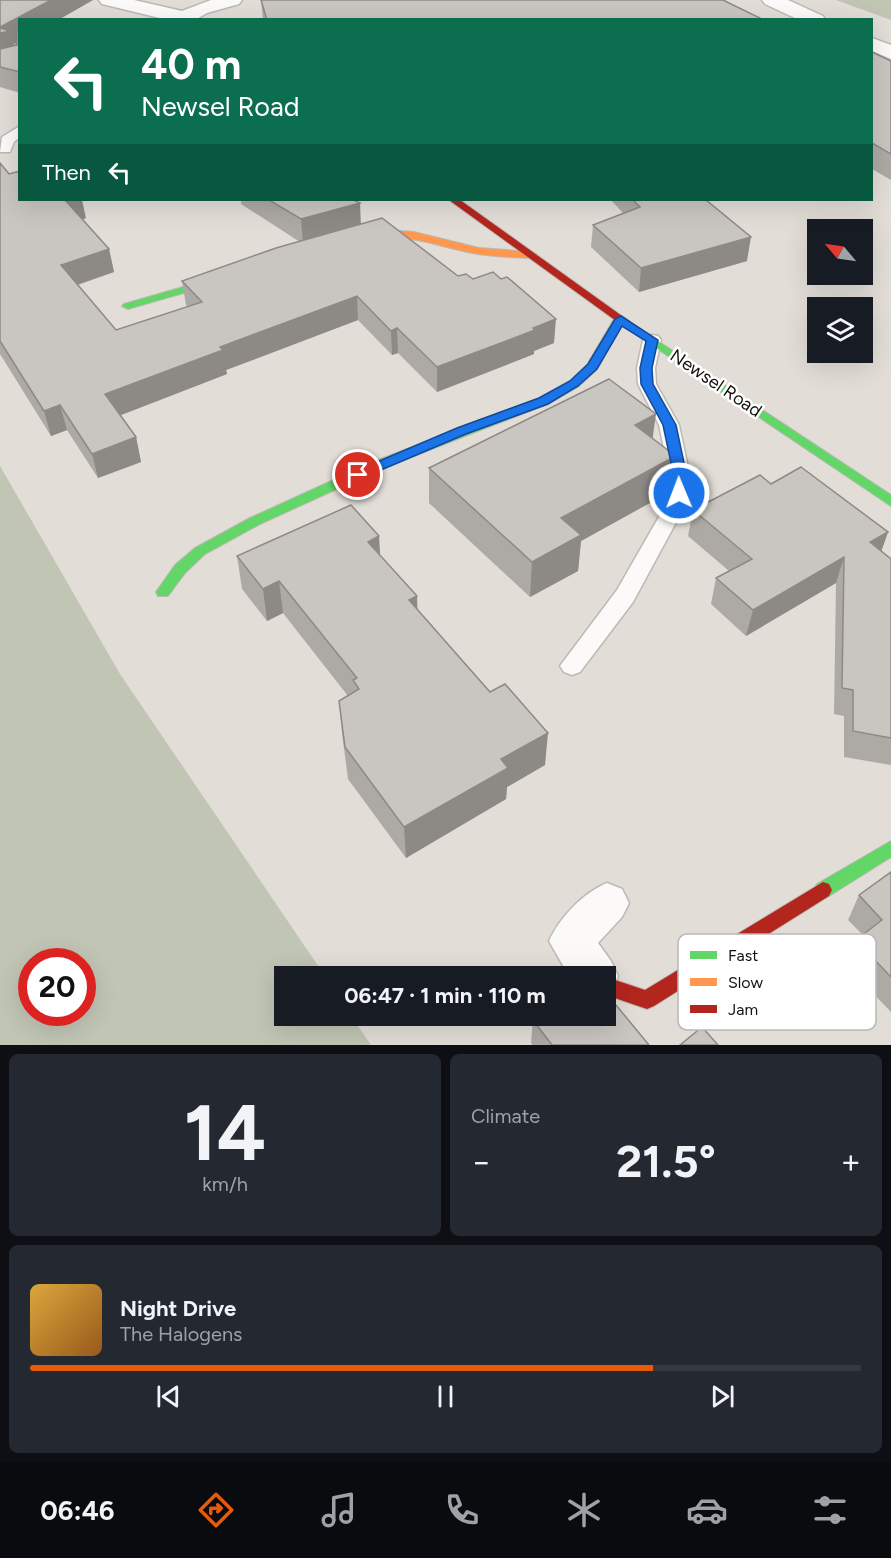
<!DOCTYPE html>
<html lang="en">
<head>
<meta charset="utf-8">
<style>
	:root { --surface:#171b24; --page:#242831; --text:#f1f3f6; --muted:#9ea1a6; --line:#363941; --accent:#ea580c }
	body { margin:0; font-family:Figtree,sans-serif; background:var(--page); color:var(--text); height:100vh; display:flex; flex-direction:column; font-size:22px; white-space:nowrap }
	* { box-sizing:border-box; margin:0 }
	p { font-size:20px; color:var(--muted) }
	.icon { flex:none; width:33px; height:33px; fill:none; stroke:currentColor; stroke-width:2; stroke-linecap:round; stroke-linejoin:round }
	.map { position:relative; height:1045px; overflow:hidden }
	.details { display:flex; flex-direction:column; gap:9px; padding:9px; background:#0d0f14; flex:1 }
	.details>* { flex:none }
	.banner { position:absolute; left:18px; top:18px; width:855px; height:183px; border-radius:0px; box-shadow:0 6px 24px #0002; background:#0b6e4f; color:#fff; overflow:hidden }
	.needle { width:39px; rotate:299deg }
	.tools { position:absolute; left:807px; top:219px; display:grid; gap:12px }
	.tools a { display:grid; place-items:center; width:66px; height:66px; border-radius:0px; background:var(--surface); box-shadow:0 6px 24px #0002; font-size:30px }
	.speed { position:absolute; left:18px; top:948px; display:flex; gap:12px; font-size:30px; font-weight:700; text-align:center }
	.speed>* { display:grid; place-content:center; width:78px; height:78px; border-radius:50%; background:var(--surface); box-shadow:0 6px 24px #0002; line-height:1 }
	.speed .limit { border:9px solid #d22; background:#fff; color:#111 }
	.pin { position:absolute; display:grid; place-items:center; width:51px; height:51px; color:#fff; margin:-26px; border:3px solid #fff; border-radius:50%; box-shadow:0 2px 6px #0007 }
	.me { position:absolute; width:66px; margin:-33px; rotate:359deg; stroke-linejoin:round; filter:drop-shadow(0 0 4px #0008) }
	.turn { display:flex; align-items:center; gap:21px; height:126px; padding:0 24px; font-size:27px }
	.turn .icon { width:78px; height:78px; stroke-width:2.5 }
	.turn b { display:block; font-size:42px; line-height:51px }
	.then { display:flex; align-items:center; height:57px; padding:0 24px; background:#0003; gap:12px; font-size:22px }
	.big { font-size:45px; font-weight:700; line-height:1.1 }
	.details .widget { flex:1; display:flex; flex-direction:column; justify-content:center; gap:9px; min-width:0; padding:0 21px; border-radius:9px; background:var(--page) }
	.details .dial { align-items:center; gap:0 }
	.dial b { font-size:78px; line-height:1 }
	.song { display:flex; align-items:center; gap:18px }
	.cover { width:72px; height:72px; border-radius:9px; background:linear-gradient(135deg,hsl(40 70% 55%),hsl(30 70% 35%)) }
	.played { height:6px; border-radius:3px; background:linear-gradient(90deg,var(--accent) 75%,var(--line) 75%) }
	.keys { display:flex; justify-content:space-around; direction:ltr }
	.heat { display:flex; justify-content:space-between; align-items:center; font-size:33px; direction:ltr }
	.details .tiles { flex:1; display:grid; gap:9px; grid-template-columns:1fr 1fr }
	.widget:last-child { grid-column:span 2 }
	.trip { position:absolute; left:274px; top:966px; width:342px; height:60px; border-radius:0px; background:var(--surface); box-shadow:0 6px 24px #0002; font-weight:700; line-height:60px; text-align:center }
	.tabs { display:flex; height:96px; justify-content:space-around; align-items:center; background:#090b0e; color:var(--muted) }
	.tabs .icon { width:42px; height:42px }
	.tabs .selected { color:var(--accent) }
	.tabs b { font-size:27px; color:var(--text) }
	.map>svg:first-child { display:block }
</style>
</head>
<body>
<div class="map">
<svg width="891" height="1045" viewBox="0 0 891 1045">
	<rect width="100%" height="100%" fill="#e2ddd7"/>
	<g fill="#c1c5b4" fill-rule="evenodd">
		<path d="M836,0H891V20Z"/>
		<path d="M0,466L120,674L325,976H285V1016H351L371,1045H0ZM32,962H82V1012H32Z"/>
	</g>
	<g fill="none" stroke-linecap="round" stroke-linejoin="round">
		<g stroke="#bdb9b4" stroke-width="3">
			<g id="lane">
				<path d="M20,126V137L14,142L10,152H0L2,137Z"/>
				<path d="M652,335L658,336L661,340L655,368L656,384L679,425L689,472V493L680,515L633,602L580,672L572,675L564,672L560,666L617,590L660,515L669,493V472L659,425L638,384L637,368L643,340L646,336Z"/>
			</g>
		</g>
		<g stroke="#bdb9b4" stroke-width="3">
			<g id="street">
				<path d="M99,0H134L182,11L211,0H242L239,4L207,13L195,20H168L102,4Z"/>
				<path d="M762,0H788L823,16L825,20H799L765,4Z"/>
				<path d="M872,38L891,45V59L872,51Z"/>
				<path d="M607,883L622,889L629,903L622,917L598,943L611,961L618,976L611,991L606,993V976H569L549,941C560,917 583,893 607,883Z"/>
			</g>
		</g>
		<g stroke="#bdb9b4" stroke-width="2">
			<g id="fast">
				<path d="M228,274L233,277L232,279L128,309L122,306L124,304Z"/>
				<path d="M620,316L891,495V506L622,325L596,370L578,387L548,404L383,468L260,524L205,554L185,573L168,596H158L156,592L175,565L195,548L250,518L373,462L540,398L570,381L587,365L614,319Z"/>
				<path d="M891,841V857L829,896L823,898L817,896L814,890L817,884Z"/>
			</g>
		</g>
		<g stroke="#bdb9b4" stroke-width="2">
			<path id="slow" d="M388,230L414,232L479,248L532,252L537,255L532,258C512,257 492,257 472,253C424,243 406,231 354,242L349,239L354,236Z"/>
		</g>
		<g stroke="#bdb9b4" stroke-width="2">
			<g id="jam">
				<path d="M449,200H460L629,321L627,323H619Z"/>
				<path d="M823,882L829,884L832,890L829,896L654,1006L647,1009L606,995V977L645,990Z"/>
			</g>
		</g>
		<use href="#lane" fill="#fbfaf9" fill-rule="evenodd"/>
		<use href="#street" fill="#fbfaf9" fill-rule="evenodd"/>
		<use href="#fast" fill="#63d668" fill-rule="evenodd"/>
		<use href="#slow" fill="#ff974d" fill-rule="evenodd"/>
		<use href="#jam" fill="#b3261e" fill-rule="evenodd"/>
	</g>
	<g fill="#ada9a5">
		<path d="M0,0H93L58,20H20V93L0,87Z"/>
		<path d="M261,0L764,20H263Z"/>
		<path d="M872,52L891,61V180L872,169Z"/>
		<path d="M0,163L9,174L86,218L82,220L109,249L114,272L78,285L116,330L188,307L186,305L182,281L300,242L241,204V200H354L361,224L458,276L554,343L534,351V354L437,392L398,353L392,355L358,320L226,370L227,374L120,415L136,437L141,462L98,478L67,430L51,436L0,354Z"/>
		<path d="M611,200H706L747,261L639,292L591,247L593,225L623,213Z"/>
		<path d="M653,439L666,494L581,541L578,571L530,597L429,503V468Z"/>
		<path d="M771,484L888,532L881,551L891,559V765L844,757V716L834,714L836,583L746,636L711,604L716,578L729,571L688,536L693,510Z"/>
		<path d="M380,555L417,609L545,765L507,787L506,799L406,858L348,779L342,733L339,701L348,696L283,613L267,621L242,589L237,556Z"/>
		<path d="M891,872V1012L845,964L856,940L863,935L848,920L859,895Z"/>
		<path d="M533,1020L649,1045H532L531,1043Z"/>
	</g>
	<g fill="#8d8a86">
		<path d="M51,0H93L58,20H20V41L13,44L15,52L0,56V27Z"/>
		<path d="M65,200H82L86,218L70,224Z"/>
		<path d="M360,203L361,227L303,244L301,219Z"/>
		<path d="M751,237L747,261L639,292L641,268Z"/>
		<path d="M109,249L114,272L67,288L61,265Z"/>
		<path d="M357,296L358,320L226,370L227,374L111,419L105,394L220,347Z"/>
		<path d="M556,319L554,343L534,351V354L437,392V367Z"/>
		<path d="M397,328L398,353L392,355L391,331Z"/>
		<path d="M60,405L67,430L51,436L44,411Z"/>
		<path d="M656,414L651,450L635,425Z"/>
		<path d="M136,437L141,462L98,478L92,454Z"/>
		<path d="M672,458L666,494L581,541L578,571L530,597L532,562L561,518Z"/>
		<path d="M888,532L879,558L870,542Z"/>
		<path d="M379,536L381,569L368,542Z"/>
		<path d="M844,557L836,583L746,636L753,610Z"/>
		<path d="M279,581L283,613L267,621L263,589Z"/>
		<path d="M417,596L418,628L409,600Z"/>
		<path d="M548,733L545,765L507,787L506,799L406,858L404,827L501,759Z"/>
	</g>
	<g fill="#c9c5c0" stroke="#8d8a86" stroke-width="1.5">
		<path d="M0,0H51L0,27Z"/>
		<path d="M261,0H723L764,20H267Z"/>
		<path d="M0,28L10,31L0,33Z"/>
		<path d="M17,33H20V72L0,67V49L17,45Z"/>
		<path d="M872,52L891,61V154L872,143Z"/>
		<path d="M0,163L9,174L20,171V200H67H65L109,249L61,265L116,330L202,302L182,281L276,248L382,218L458,276L466,274L473,279L493,272L501,279L507,277L556,319L533,328L535,330L437,367L397,328L391,331L357,296L220,347L223,350L105,394L136,437L92,454L60,405L44,411L0,341Z"/>
		<path d="M269,200H354L360,203L301,219Z"/>
		<path d="M633,200H706L751,237L641,268L593,225L640,207Z"/>
		<path d="M609,379L656,414L635,425L673,454L672,458L561,518L581,535L532,562L429,468Z"/>
		<path d="M801,467L888,532L870,542L891,559V738L853,731V690L842,688L844,557L753,610L716,578L752,559L693,510L760,475L771,484Z"/>
		<path d="M351,505L379,536L368,542L417,596L409,600L490,692L505,684L548,733L501,759L508,768L404,827L345,747L339,701L359,689L353,680L357,678L279,581L263,589L237,556Z"/>
		<path d="M891,872V977L856,940L882,920L859,895Z"/>
		<path d="M606,993L649,1045H552L533,1020L540,1016H606Z"/>
		<path d="M702,1027L718,1045H680Z"/>
	</g>
	<path fill="#1a73e8" stroke="#114b97" stroke-width="1.5" d="M621,316L658,340L652,368L653,384L676,425L686,472L683,497L679,498L672,493L673,472L663,425L641,384L640,368L646,341L622,326L597,369L578,386L548,404L466,434L362,478L358,479L351,475L353,472L457,428L539,398L570,381L588,364L615,319Z"/>
	<g text-anchor="middle" stroke-width="5" stroke-linejoin="round" paint-order="stroke">
		<g font-size="18" fill="#15120e" stroke="#fff">
			<text transform="translate(716 383) rotate(34)" y="6">Newsel Road</text>
		</g>
	</g>
	<rect x="678" y="934" width="198" height="96" rx="9" fill="#fff" stroke="#b9b8b7" stroke-width="1.5"/>
	<rect x="690" y="951" width="27" height="8" fill="#63d668"/>
	<rect x="690" y="978" width="27" height="8" fill="#ff974d"/>
	<rect x="690" y="1005" width="27" height="8" fill="#b3261e"/>
	<g font-size="16" fill="#15120e">
		<text x="728" y="961">Fast</text>
		<text x="728" y="988">Slow</text>
		<text x="728" y="1015">Jam</text>
	</g>
</svg>
<div class="tools">
<a><svg class="needle" viewBox="-14 -14 28 28"><path d="M0-13l5 13h-10z" fill="#e53935"/><path d="M0 13l5-13h-10z" fill="#9ea1a6"/></svg></a>
<a><svg class="icon" aria-label="layers" viewBox="0 0 24 24"><path d="M12 4l9 5-9 5-9-5zM3 14l9 5 9-5"/></svg></a>
</div>
<div class="speed"><div class="limit">20</div></div>
<div class="pin" style="left:358px;top:475px;background:#d93025"><svg class="icon" aria-label="arrive" viewBox="0 0 24 24"><path d="M6 21V4h12l-3 4 3 4H6"/></svg></div>
<svg class="me" style="left:679px;top:493px" viewBox="-20 -20 40 40"><circle r="17" fill="#1a73e8" stroke="#fff" stroke-width="3"/><path d="M0-11L8 9 0 5-8 9z" fill="#fff"/></svg>
<div class="trip">06:47 · 1 min · 110 m</div>
<div class="banner">
<div class="turn"><svg class="icon" aria-label="left" viewBox="0 0 24 24"><path d="M17 20v-9H6M10 6l-5 5 5 5"/></svg><div><b>40 m</b>Newsel Road</div></div>
<div class="then">Then<svg class="icon" aria-label="left" viewBox="0 0 24 24"><path d="M17 20v-9H6M10 6l-5 5 5 5"/></svg></div>
</div>
</div>
<section class="details">
<div class="tiles">
<div class="widget dial"><b>14</b><p>km/h</p></div>
<div class="widget"><p>Climate</p>
<div class="heat"><a>−</a><b class="big">21.5°</b><a>+</a></div>
</div>
<div class="widget">
<div class="song"><i class="cover"></i><div><b>Night Drive</b><p>The Halogens</p></div></div>
<div class="played"></div>
<div class="keys"><svg class="icon" aria-label="previous" viewBox="0 0 24 24"><path d="M18 5L8 12l10 7zM5 5v14"/></svg><svg class="icon" aria-label="pause" viewBox="0 0 24 24"><path d="M8 5v14M16 5v14"/></svg><svg class="icon" aria-label="next" viewBox="0 0 24 24"><path d="M6 5l10 7-10 7zM19 5v14"/></svg></div>
</div>
</div>
</section>
<nav class="tabs">
<b>06:46</b>
<svg class="icon selected" aria-label="directions" viewBox="0 0 24 24"><path d="M12 3l9 9-9 9-9-9zM9 14v-3h6M13 9l2 2-2 2"/></svg>
<svg class="icon" aria-label="music" viewBox="0 0 24 24"><path d="M9 18V5l10-2v13"/><circle cx="6" cy="18" r="3"/><circle cx="16" cy="16" r="3"/></svg>
<svg class="icon" aria-label="phone" viewBox="0 0 24 24"><path d="M5 4h4l2 5-3 2q2 4 5 5l2-3 5 2v4C11 20 4 13 5 4z"/></svg>
<svg class="icon" aria-label="climate" viewBox="0 0 24 24"><path d="M12 3v18M4 7l16 10M4 17L20 7"/></svg>
<svg class="icon" aria-label="car" viewBox="0 0 24 24"><path d="M5 17H2v-5l4-1 3-4h7l3 4 3 1v5h-3M9 17h6M6 11h13"/><circle cx="7" cy="17" r="2"/><circle cx="17" cy="17" r="2"/></svg>
<svg class="icon" aria-label="filters" viewBox="0 0 24 24"><path d="M4 7h16M4 17h16"/><circle cx="9" cy="7" r="2"/><circle cx="15" cy="17" r="2"/></svg>
</nav>
</body>
</html>
